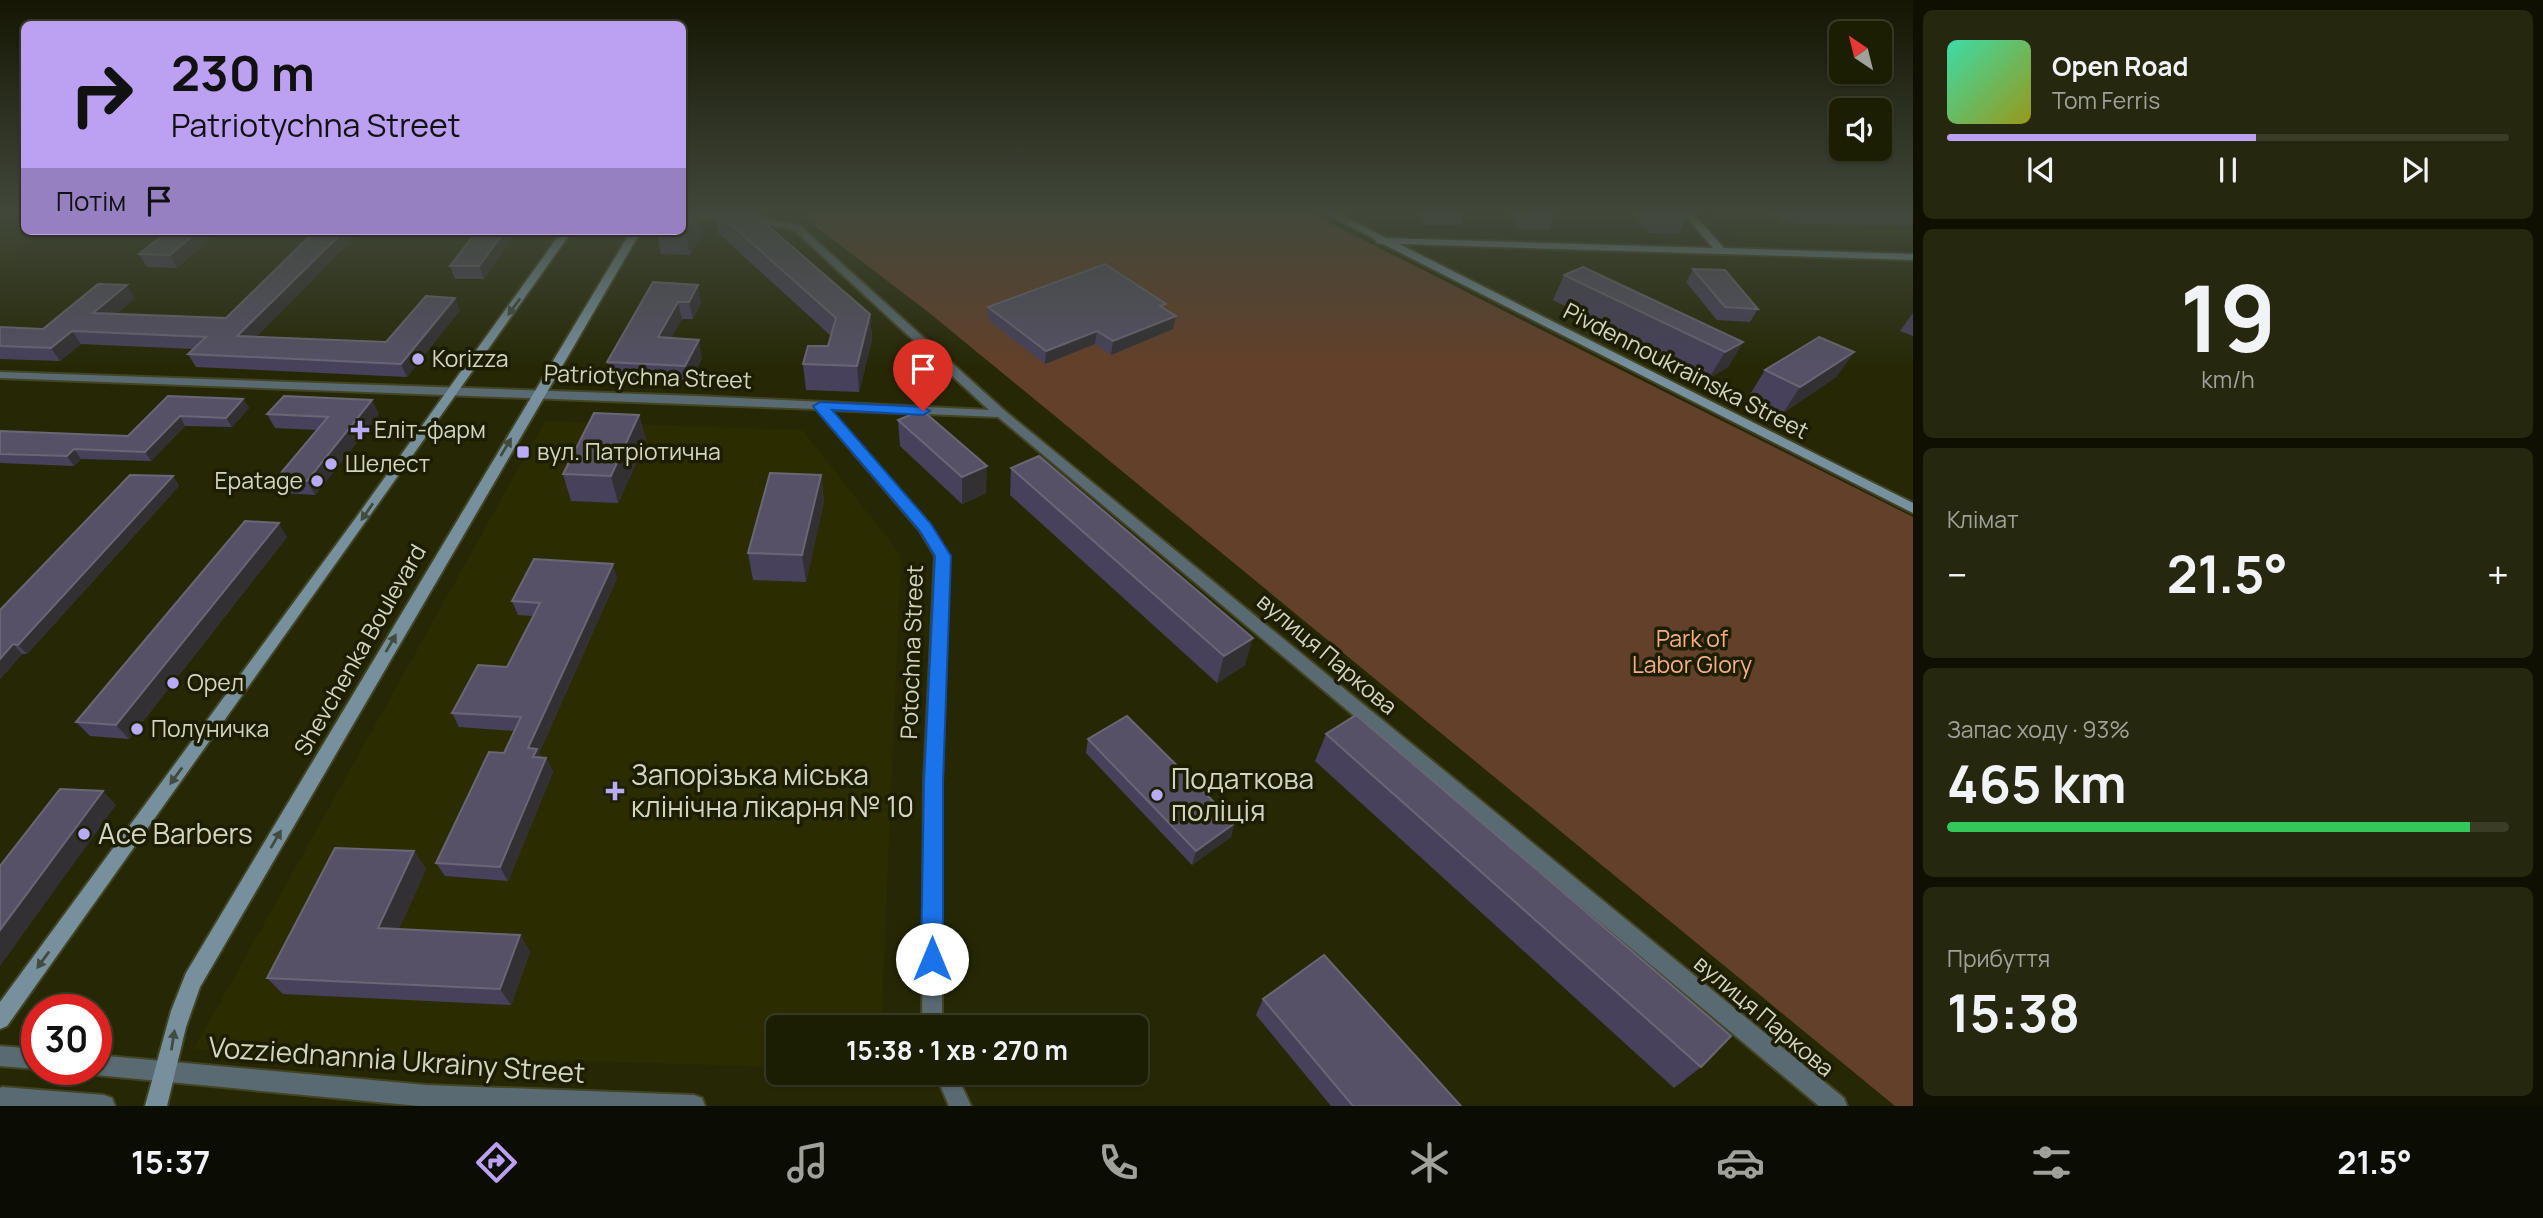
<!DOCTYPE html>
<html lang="uk">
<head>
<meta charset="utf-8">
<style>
	:root { --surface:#1c1e04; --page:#25270e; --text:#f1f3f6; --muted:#a0a29a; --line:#3a3c26; --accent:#bca0f2 }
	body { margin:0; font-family:Manrope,sans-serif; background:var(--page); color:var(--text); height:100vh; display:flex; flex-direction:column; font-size:26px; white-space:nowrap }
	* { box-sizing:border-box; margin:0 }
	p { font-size:23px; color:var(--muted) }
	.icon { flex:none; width:38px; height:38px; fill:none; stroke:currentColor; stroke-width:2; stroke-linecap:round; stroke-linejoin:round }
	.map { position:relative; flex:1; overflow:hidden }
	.panel { display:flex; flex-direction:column; gap:10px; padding:10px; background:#0f1002; width:630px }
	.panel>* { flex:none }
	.banner { position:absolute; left:21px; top:21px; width:665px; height:214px; border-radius:10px; box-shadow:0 2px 5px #0004,0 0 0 2px var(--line); background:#bca0f2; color:#111; overflow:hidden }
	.needle { width:46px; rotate:325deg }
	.fabs { position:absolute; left:1829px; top:21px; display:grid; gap:14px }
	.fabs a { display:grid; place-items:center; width:63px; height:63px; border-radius:10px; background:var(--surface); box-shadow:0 2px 5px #0004,0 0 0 2px var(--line); font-size:35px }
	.speed { position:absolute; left:21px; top:994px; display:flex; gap:14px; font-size:35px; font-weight:700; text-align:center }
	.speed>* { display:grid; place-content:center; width:91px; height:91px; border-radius:50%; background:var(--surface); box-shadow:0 2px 5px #0004,0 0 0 2px var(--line); line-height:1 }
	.speed .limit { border:10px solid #d22; background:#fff; color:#111 }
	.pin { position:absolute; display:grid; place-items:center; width:60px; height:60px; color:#fff; margin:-72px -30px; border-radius:50% 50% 50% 0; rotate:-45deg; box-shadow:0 0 7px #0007 }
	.pin .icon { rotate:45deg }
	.me { position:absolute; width:77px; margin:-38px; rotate:0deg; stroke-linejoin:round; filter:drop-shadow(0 0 5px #0008) }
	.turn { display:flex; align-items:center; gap:24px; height:147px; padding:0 35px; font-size:32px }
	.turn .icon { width:91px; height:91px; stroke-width:2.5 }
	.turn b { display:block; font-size:49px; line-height:60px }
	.then { display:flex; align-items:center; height:66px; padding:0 35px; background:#0003; gap:14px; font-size:26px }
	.big { font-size:52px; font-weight:700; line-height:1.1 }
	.panel .tile { flex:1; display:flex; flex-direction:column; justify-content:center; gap:10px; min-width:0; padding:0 24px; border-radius:10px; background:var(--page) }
	.panel .dial { align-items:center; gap:0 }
	.dial b { font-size:91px; line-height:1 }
	.song { display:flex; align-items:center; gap:21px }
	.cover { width:84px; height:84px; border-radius:10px; background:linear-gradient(135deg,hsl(160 70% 55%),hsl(60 70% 35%)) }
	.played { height:7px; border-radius:4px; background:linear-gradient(90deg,var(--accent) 55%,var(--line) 55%) }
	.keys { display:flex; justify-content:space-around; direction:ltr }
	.heat { display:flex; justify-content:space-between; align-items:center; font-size:38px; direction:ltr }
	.charge { height:10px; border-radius:5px; background:linear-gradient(90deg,#34c759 93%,var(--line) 0) }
	.trip { position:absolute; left:766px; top:1015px; width:382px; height:70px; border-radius:10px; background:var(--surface); box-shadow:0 2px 5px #0004,0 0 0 2px var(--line); font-weight:700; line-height:70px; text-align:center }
	.menu { display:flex; height:112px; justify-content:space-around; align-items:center; background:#0b0c02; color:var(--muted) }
	.menu .icon { width:49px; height:49px }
	.menu .current { color:var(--accent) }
	.menu b { font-size:32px; color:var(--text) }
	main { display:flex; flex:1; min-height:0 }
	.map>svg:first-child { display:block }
</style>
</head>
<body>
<main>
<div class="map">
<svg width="1913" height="1106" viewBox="0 0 1913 1106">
	<rect width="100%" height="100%" fill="#262805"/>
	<g fill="#2b2d01">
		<path d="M0,213H24V231H48L0,265Z"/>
		<path d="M1717,213H1913V246L1743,241Z"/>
		<path d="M545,421L802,430L901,555L881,1027H779V1067L194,1049Z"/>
	</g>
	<path fill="#634029" d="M809,213H1310L1913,517V1106H1895L927,311L807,220Z"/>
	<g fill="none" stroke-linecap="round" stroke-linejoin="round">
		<g stroke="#424423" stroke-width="4">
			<g id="street">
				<path d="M682,213L745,214L800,226L1005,411L1844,1098L1847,1106H1819L998,417L830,410L930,525L949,556L942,781V1027H922L924,781L935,556L920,531L816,409L0,378V372L697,396L989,410L794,230L745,220L682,218Z"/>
				<path d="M0,1046L37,1049V1069L0,1066Z"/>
				<path d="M96,1055L426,1085L694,1095L702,1098L705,1106H419L96,1075L89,1072L87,1069H96Z"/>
				<path d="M935,1073H956L971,1106H949Z"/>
				<path d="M2,1087L104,1095L112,1098L115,1106H0V1088Z"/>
			</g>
		</g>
		<g stroke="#424423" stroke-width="4">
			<g id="secondary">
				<path d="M1325,213H1337L1386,238L1713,248L1683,213H1693L1724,248L1913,254V260L1399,244L1913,503V513L1383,244L1377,243L1376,240Z"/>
				<path d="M562,231H572L7,1026L0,1029V1002L355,519Z"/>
				<path d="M631,231H641L200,987L186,1027L167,1106H145L171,1011L186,973Z"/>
			</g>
		</g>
		<use href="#street" fill="#5a6a72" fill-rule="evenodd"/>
		<use href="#secondary" fill="#77909e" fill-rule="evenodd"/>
	</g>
	<g fill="#47415c">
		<path d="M714,213H753L870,314L872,340L859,392L806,390L803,364L828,346L831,336L718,233Z"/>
		<path d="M1418,213H1464L1460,225H1424Z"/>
		<path d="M1509,213H1556L1549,230L1519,229Z"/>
		<path d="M1633,213H1689L1678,234L1649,233Z"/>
		<path d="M1773,213H1913V220L1909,226L1783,223Z"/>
		<path d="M168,231H219L177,268L147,267L139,254Z"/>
		<path d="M315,231H399L394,236L357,235L256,337L386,342L460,310L407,377L196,367L188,354L193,349L81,344L60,361L0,359V327L43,329L135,298L116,314L226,318Z"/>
		<path d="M477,231L484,279H455L450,266Z"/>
		<path d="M657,231H682L703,233L690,255L661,254Z"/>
		<path d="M1693,269L1758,309L1750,322L1717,320L1686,282Z"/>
		<path d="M1564,275L1743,342L1728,367L1709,378L1553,300Z"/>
		<path d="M653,282L701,302L693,319H682L671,338L702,358L689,384L612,380L607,362Z"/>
		<path d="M988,307L1165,309L1173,329L1111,355L1095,344L1045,364L988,320Z"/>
		<path d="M1913,313V336L1900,331Z"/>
		<path d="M1854,352L1836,377L1783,413L1749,396L1765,370Z"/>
		<path d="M168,396L243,399L249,408L232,427L185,426L151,461L81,459L74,466L0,463V431L128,436Z"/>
		<path d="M267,414H379L315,495L284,493L276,479L317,430L275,428Z"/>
		<path d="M639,415L646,441L618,503L571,501L563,474Z"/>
		<path d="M898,420L986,493L962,504L900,446Z"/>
		<path d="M1011,468L1245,665L1217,683L1010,495Z"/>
		<path d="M821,475L824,501L806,582L753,580L748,553Z"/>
		<path d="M173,476L179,486L27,654H22L0,679V610Z"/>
		<path d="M287,537L129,739L90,736L76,722Z"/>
		<path d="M617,578L539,753L541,757L546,758L553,772L508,881L445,876L436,863L504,753L514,731L459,727L452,713L507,667L533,616L518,615L512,601Z"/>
		<path d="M1326,734L1701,1067L1674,1088L1315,761Z"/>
		<path d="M1088,739L1231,837L1192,865L1086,753Z"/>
		<path d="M414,851L426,869L399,929L520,935L530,952L511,1005L283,994L267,978Z"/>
		<path d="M1263,999L1461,1106H1331L1256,1015Z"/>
	</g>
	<g fill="#333034">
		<path d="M696,213H700L703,233L690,255L685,231Z"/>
		<path d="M198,231H219L177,268L170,255Z"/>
		<path d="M344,231H355L357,235L244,349L237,336Z"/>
		<path d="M392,231H399L394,236Z"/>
		<path d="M505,231H518L484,279L479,266Z"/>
		<path d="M127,285L135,298L102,326L93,313Z"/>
		<path d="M698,285L701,302L693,319L689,302Z"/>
		<path d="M455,298L460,310L407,377L401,364Z"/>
		<path d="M678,302L682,319L662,355L658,337Z"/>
		<path d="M870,314L872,340L859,392L857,366Z"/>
		<path d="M1176,316L1173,329L1111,355L1113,341Z"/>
		<path d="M72,331L81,344L60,361L51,348Z"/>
		<path d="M1097,331L1095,344L1045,364L1046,351Z"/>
		<path d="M699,340L702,358L689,384L685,366Z"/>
		<path d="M1743,342L1728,367L1709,378L1725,352Z"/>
		<path d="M1854,352L1836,377L1783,413L1800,387Z"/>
		<path d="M243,399L249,408L232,427L226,418Z"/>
		<path d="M372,400L379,414L315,495L307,481Z"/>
		<path d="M639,415L646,441L618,503L611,476Z"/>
		<path d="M180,416L185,426L151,461L145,452Z"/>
		<path d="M74,449L81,459L74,466L67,456Z"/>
		<path d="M987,466L986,493L962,504V477Z"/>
		<path d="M821,475L824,501L806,582L802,555Z"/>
		<path d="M173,476L179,486L27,654L18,645Z"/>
		<path d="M279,523L287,537L129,739L116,725Z"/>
		<path d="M613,564L617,578L539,753L543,763L540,771L528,748Z"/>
		<path d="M1253,638L1245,665L1217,683L1224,656Z"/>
		<path d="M13,644L22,654L0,679V659Z"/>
		<path d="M546,758L553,772L508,881L500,867Z"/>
		<path d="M103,791L116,805L0,966V930Z"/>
		<path d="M1235,823L1231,837L1192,865L1196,851Z"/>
		<path d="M414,851L426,869L392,945L378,928Z"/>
		<path d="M520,935L530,952L511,1005L500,989Z"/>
	</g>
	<g fill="#565167" stroke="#696675" stroke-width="2">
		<path d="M682,213H696L685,231H682Z"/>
		<path d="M718,213H753L870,314L857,366L803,364L808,346H828L836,318Z"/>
		<path d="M168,231H198L170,255L139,254Z"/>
		<path d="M315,231H344L237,336L386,342L426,296L455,298L401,364L188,354L206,337L72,331L51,348L0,346V327L43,329L98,284L127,285L93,313L226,318Z"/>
		<path d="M477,231H505L479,266H450Z"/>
		<path d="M1105,264L1166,304L1160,306L1176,316L1113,341L1097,331L1046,351L988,307Z"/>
		<path d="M1583,267L1743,342L1725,352L1564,275Z"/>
		<path d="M1693,269L1725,270L1758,309L1725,307Z"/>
		<path d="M653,282L698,285L689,302H678L658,337L699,340L685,366L607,362Z"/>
		<path d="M1819,337L1854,352L1800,387L1765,370Z"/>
		<path d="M168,396L243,399L226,418L180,416L145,452L74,449L67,456L0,454V431L128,436Z"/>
		<path d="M284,396L372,400L307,481L276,479L328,417L267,414Z"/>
		<path d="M922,410L987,466L962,477L898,420Z"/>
		<path d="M594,413L639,415L611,476L563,474Z"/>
		<path d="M1039,456L1253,638L1224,656L1011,468Z"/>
		<path d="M770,473L821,475L802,555L748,553Z"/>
		<path d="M130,475L173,476L18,645L13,644L0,659V610Z"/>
		<path d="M245,521L279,523L116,725L76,722Z"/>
		<path d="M534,559L613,564L528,748L537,749L533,757L546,758L500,867L436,863L489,752L504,753L521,717L452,713L478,665L507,667L540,603L512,601Z"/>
		<path d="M1356,715L1731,1036L1701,1067L1326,734Z"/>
		<path d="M1127,716L1235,823L1196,851L1088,739Z"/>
		<path d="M60,789L103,791L0,930V866Z"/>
		<path d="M335,848L414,851L378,928L520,935L500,989L267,978Z"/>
		<path d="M1324,955L1461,1106H1353L1263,999Z"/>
	</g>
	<defs><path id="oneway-solid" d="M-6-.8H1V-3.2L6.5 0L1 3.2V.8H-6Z" transform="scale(1.75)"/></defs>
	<g fill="#414c3f">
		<use href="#oneway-solid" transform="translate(514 307) rotate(126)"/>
		<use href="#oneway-solid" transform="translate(506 447) rotate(-59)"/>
		<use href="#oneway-solid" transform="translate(367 512) rotate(125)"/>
		<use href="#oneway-solid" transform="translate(391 643) rotate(-60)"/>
		<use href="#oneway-solid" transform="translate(176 776) rotate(126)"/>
		<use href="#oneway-solid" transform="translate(276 839) rotate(-60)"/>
		<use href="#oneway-solid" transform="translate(43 960) rotate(126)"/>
		<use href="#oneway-solid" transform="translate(173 1040) rotate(-81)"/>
	</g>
	<linearGradient id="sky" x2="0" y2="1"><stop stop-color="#151603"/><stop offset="0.58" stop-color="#41483b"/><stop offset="1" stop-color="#41483b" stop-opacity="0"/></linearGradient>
	<rect width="1913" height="368" fill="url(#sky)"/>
	<path fill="#1a73e8" stroke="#114b97" stroke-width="2" d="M820,402L923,407L930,411L923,415L832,410L931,524L951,556L943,781V959L940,966L932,969L924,966L921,959L924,781L935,556L920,531L815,409L813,406Z"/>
	<g fill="#b9abf7" stroke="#1d1e00" stroke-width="2.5">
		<circle cx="418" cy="359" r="7"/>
		<path d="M356.5 419.5h7v7h7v7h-7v7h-7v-7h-7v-7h7z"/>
		<rect x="516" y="445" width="14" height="14" rx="3.5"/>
		<circle cx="331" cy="464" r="7"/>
		<circle cx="317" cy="481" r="7"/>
		<circle cx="173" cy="683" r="7"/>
		<circle cx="137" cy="729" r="7"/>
		<path d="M611.5 780.5h7v7h7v7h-7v7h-7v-7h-7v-7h7z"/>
		<circle cx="1157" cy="795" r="7"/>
		<circle cx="84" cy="834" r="7"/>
	</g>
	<g text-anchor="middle" stroke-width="7" stroke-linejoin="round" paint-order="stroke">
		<g font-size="23" fill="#d3d5c2" stroke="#1d1e00" text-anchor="start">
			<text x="432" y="367">Korizza</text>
			<text x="374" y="438">Еліт-фарм</text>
			<text x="537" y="460">вул. Патріотична</text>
			<text x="345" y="472">Шелест</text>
			<text x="303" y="489" text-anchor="end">Epatage</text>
			<text x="187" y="691">Орел</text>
			<text x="151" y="737">Полуничка</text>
		</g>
		<g font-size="23" fill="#d3d5c2" stroke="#1d1e00">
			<text transform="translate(1686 371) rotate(27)" y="8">Pivdennoukrainska Street</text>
			<text transform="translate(648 377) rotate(2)" y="8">Patriotychna Street</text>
			<text transform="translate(360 650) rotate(-60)" y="8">Shevchenka Boulevard</text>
			<text transform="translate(912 652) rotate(-88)" y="8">Potochna Street</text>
			<text transform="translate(1327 654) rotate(40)" y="8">вулиця Паркова</text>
			<text transform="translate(1764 1016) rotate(40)" y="8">вулиця Паркова</text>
		</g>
		<g font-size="23" fill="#f5af84" stroke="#1d1e00">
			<text x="1692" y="647">Park of<tspan x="1692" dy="26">Labor Glory</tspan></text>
		</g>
		<g font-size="28" fill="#d3d5c2" stroke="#1d1e00" text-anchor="start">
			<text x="631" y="785">Запорізька міська<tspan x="631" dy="32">клінічна лікарня № 10</tspan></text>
			<text x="1171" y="789">Податкова<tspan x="1171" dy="32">поліція</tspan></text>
			<text x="98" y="844">Ace Barbers</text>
		</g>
		<g font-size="28" fill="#d3d5c2" stroke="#1d1e00">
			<text transform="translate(397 1060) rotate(4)" y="10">Vozziednannia Ukrainy Street</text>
		</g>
	</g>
</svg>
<div class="fabs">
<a><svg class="needle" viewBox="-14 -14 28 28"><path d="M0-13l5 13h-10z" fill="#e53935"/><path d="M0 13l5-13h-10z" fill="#a0a29a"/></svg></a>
<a><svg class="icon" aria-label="sound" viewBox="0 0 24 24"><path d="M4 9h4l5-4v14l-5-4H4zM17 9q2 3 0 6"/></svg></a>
</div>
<div class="speed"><div class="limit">30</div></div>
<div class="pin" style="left:923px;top:411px;background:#d93025"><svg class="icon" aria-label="arrive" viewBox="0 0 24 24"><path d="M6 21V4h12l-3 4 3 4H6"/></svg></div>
<svg class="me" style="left:932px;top:959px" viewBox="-20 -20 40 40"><circle r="19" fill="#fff"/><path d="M0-13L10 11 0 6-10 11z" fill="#1a73e8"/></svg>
<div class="trip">15:38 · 1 хв · 270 m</div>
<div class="banner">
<div class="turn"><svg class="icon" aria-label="right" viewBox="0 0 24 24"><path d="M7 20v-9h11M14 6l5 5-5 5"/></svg><div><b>230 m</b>Patriotychna Street</div></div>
<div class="then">Потім<svg class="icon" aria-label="arrive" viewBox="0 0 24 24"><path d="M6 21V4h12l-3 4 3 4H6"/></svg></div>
</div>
</div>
<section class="panel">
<div class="tile">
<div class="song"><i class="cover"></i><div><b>Open Road</b><p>Tom Ferris</p></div></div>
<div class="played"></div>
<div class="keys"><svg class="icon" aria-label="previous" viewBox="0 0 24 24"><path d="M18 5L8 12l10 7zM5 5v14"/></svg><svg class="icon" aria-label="pause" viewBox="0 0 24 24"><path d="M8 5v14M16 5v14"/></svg><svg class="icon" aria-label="next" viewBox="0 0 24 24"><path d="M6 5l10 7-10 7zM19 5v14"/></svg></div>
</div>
<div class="tile dial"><b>19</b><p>km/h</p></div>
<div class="tile"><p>Клімат</p>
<div class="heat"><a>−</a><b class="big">21.5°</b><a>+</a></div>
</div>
<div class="tile"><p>Запас ходу · 93%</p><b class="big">465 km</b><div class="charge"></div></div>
<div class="tile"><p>Прибуття</p><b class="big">15:38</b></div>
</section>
</main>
<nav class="menu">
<b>15:37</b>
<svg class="icon current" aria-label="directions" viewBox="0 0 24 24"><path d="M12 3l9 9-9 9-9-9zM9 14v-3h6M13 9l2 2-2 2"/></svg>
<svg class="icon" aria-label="music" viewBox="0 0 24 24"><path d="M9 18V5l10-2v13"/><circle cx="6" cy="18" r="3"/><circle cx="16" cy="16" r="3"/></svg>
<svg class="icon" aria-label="phone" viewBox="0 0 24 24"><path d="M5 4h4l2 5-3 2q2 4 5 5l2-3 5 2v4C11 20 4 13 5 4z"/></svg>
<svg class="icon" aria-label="climate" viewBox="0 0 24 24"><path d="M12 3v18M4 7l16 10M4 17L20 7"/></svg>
<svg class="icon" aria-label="car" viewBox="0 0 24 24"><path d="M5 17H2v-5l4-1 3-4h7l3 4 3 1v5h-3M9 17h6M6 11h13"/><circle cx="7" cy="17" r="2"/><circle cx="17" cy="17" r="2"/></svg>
<svg class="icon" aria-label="filters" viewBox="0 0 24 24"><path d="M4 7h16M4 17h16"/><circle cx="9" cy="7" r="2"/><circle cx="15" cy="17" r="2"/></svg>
<b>21.5°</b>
</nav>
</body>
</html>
